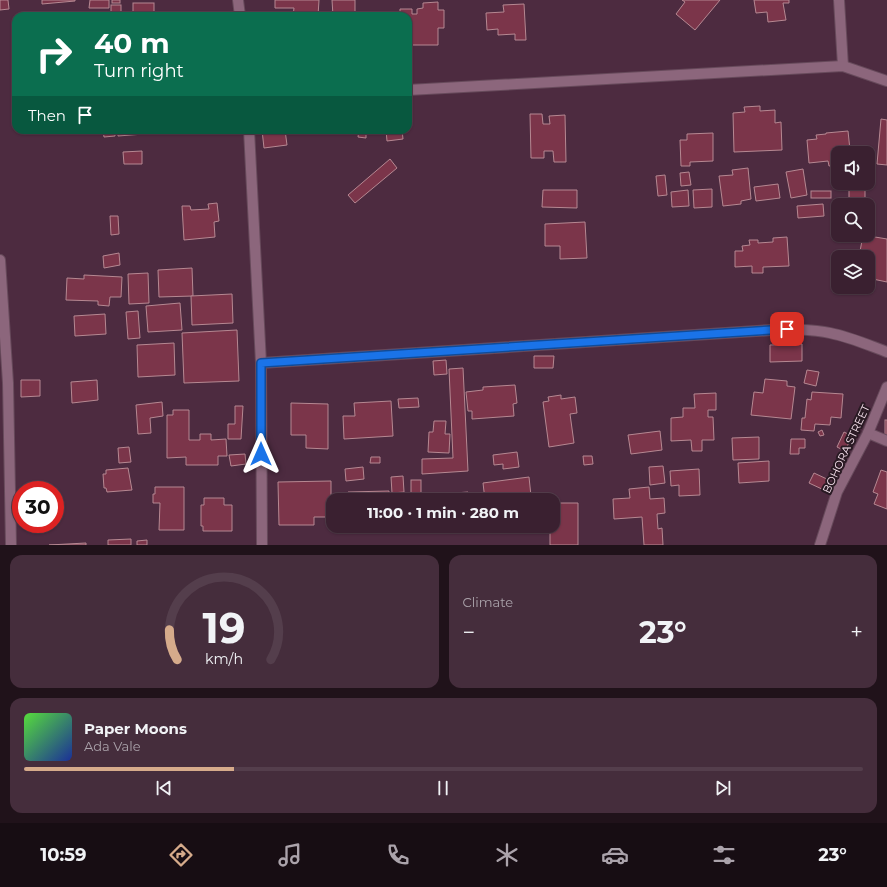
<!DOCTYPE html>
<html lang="en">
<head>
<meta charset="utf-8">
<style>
	:root { --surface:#3a2030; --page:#452d3c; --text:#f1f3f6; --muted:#aba3ab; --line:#543e4c; --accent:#d6ab8b }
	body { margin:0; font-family:Montserrat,sans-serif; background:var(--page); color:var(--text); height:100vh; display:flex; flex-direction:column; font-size:15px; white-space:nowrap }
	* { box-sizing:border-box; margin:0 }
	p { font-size:13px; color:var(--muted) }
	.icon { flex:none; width:22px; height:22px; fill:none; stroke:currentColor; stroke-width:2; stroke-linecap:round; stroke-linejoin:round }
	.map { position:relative; height:545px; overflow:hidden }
	.sheet { display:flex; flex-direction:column; gap:10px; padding:10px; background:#20121a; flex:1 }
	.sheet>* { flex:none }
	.guide { position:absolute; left:12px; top:12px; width:400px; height:122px; border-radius:12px; box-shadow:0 1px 3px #0004,0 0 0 1px var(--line); background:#0b6e4f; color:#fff; overflow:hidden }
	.controls { position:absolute; left:831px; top:146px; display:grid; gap:8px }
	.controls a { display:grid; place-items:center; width:44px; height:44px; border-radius:8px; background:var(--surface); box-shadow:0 1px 3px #0004,0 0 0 1px var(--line); font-size:20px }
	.speed { position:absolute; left:12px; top:481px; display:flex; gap:8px; font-size:20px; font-weight:700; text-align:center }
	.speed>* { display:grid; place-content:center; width:52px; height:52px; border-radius:50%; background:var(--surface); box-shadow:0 1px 3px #0004,0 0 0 1px var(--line); line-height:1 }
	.speed .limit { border:6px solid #d22; background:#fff; color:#111 }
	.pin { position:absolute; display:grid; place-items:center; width:34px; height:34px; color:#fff; margin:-17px; border-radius:8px; box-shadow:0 2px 6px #0006 }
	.me { position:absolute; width:44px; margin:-22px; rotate:0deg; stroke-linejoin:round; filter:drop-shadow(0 0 3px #0008) }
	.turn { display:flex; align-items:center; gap:14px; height:84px; padding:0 16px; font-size:18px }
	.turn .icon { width:52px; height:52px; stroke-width:2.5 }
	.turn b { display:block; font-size:28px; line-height:34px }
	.then { display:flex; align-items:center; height:38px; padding:0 16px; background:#0003; gap:8px; font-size:15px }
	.big { font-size:30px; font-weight:700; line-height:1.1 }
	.sheet .card { flex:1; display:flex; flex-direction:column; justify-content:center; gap:6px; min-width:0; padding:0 14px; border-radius:12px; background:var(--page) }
	.sheet .dial { align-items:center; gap:0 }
	.dial svg { height:104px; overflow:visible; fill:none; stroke:var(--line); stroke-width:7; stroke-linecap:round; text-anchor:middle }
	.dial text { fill:var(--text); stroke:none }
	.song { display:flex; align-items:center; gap:12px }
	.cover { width:48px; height:48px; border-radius:6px; background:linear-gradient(135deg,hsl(110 70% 55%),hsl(230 70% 35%)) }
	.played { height:4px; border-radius:2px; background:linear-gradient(90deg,var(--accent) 25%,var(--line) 25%) }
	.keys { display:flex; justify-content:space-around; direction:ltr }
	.heat { display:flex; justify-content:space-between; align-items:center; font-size:22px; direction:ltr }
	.sheet .tiles { flex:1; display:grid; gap:10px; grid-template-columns:1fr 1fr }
	.card:last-child { grid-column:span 2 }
	.trip { position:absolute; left:326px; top:493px; width:234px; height:40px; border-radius:12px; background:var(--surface); box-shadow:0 1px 3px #0004,0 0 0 1px var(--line); font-weight:700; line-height:40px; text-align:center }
	.menu { display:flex; height:64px; justify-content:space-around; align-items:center; background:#170d13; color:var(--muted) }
	.menu .icon { width:28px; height:28px }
	.menu .on { color:var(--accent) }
	.menu b { font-size:18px; color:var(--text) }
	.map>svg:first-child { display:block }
</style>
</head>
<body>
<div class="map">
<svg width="887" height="545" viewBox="0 0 887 545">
	<rect width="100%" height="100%" fill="#4d2b40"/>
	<g fill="#7b354a" stroke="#b68892">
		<path d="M0,0H8L9,9L0,10Z"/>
		<path d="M42,0H75V1L42,4Z"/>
		<path d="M90,0H109V8H89Z"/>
		<rect x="112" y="0" width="8" height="3"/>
		<path d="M275,0H319L318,16H293L294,8H275Z"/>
		<path d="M332,0H355V16H333Z"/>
		<path d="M682,0H720L695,30L676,14L685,2Z"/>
		<path d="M754,0H789V3H783L786,20L768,22L767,12L756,13Z"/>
		<path d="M438,2V10H444V28H438V45H408V16H400V9H412V14H417V9L423,8V3Z"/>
		<rect x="133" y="3" width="21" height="13"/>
		<path d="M524,4L526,40H515V34L498,35V29L487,30L486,13L504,12L503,5Z"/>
		<rect x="111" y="5" width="10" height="11"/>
		<path d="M760,106V111L775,110V123L781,122L782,150L734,152L733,113L745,112L744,107Z"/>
		<path d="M530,114H542L543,124H550L549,116L565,115L566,162H554L553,151H544V158H531Z"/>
		<path d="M881,119L887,120V165L877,164Z"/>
		<path d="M50,130H63V131L50,132Z"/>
		<path d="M103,130H115V136L104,137Z"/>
		<path d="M118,130H143L144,134L118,136Z"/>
		<rect x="170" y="130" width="13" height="2"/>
		<path d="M262,130H285L287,145L264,148Z"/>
		<path d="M359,130H366V138L358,137Z"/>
		<path d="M386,130H402L403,139L387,141Z"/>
		<path d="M848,131L850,150L845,151V153H838V165L829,166L828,161L809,163L807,140L817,139L816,135L826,134V133Z"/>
		<path d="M713,133V161L690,162V166H681L680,140H687V134Z"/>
		<path d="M142,151V164H124L123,152Z"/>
		<path d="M390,159L397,168L355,203L348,195Z"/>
		<path d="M748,168L751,199L741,201V204L723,206L719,176L733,175L732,170Z"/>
		<path d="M803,169L807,195L791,198L786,172Z"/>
		<path d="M689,172L691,185L681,186L680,173Z"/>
		<path d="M665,175L667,195L658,196L656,176Z"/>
		<path d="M778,184L780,198L756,201L754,187Z"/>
		<rect x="849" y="187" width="16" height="13"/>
		<path d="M712,189V207L694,208L693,190Z"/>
		<path d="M543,190H577V208L542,207Z"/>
		<path d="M688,190L689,206L672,207L671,192Z"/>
		<rect x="811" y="191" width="20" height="7"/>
		<path d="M844,202L864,205H844Z"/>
		<path d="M217,203L219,221L214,222L215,237L184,240L182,206H190L191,210L209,209L208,204Z"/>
		<path d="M823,204L824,216L798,218L797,206Z"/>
		<path d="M110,216H118L119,234L111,235Z"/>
		<path d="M585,222L587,258L560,259V246H545V224Z"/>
		<path d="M863,235L887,239V282L868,278V257H859Z"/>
		<path d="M787,237L789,266L763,267V273H752V266L735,267V251H743L742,246L750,245L749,240H758V243L773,242V238Z"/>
		<path d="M119,253L120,265L104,268L103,256Z"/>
		<path d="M192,268L193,296L159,297L158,270Z"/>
		<path d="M148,273L149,303L129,304L128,274Z"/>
		<path d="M84,275L122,277L121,297H110L109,306L98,305V301L66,300L67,278L84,279Z"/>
		<path d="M232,294L233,323L192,325L191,296Z"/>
		<path d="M180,303L182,330L148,332L146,306Z"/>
		<path d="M138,311L140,338L128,339L126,312Z"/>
		<path d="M105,314L106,334L75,336L74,316Z"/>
		<path d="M237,330L239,381L184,383L182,333Z"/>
		<path d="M174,343L175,375L138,377L137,345Z"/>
		<path d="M802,344V361L770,362V345Z"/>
		<path d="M534,356H554L553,368H534Z"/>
		<path d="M446,360L447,374L434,375L433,361Z"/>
		<path d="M463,368L468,471L422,474V459L453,458L449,369Z"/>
		<path d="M807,370L819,372L816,386L804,383Z"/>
		<path d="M765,379L787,381V386L795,387L791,419L751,415L754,392L763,393Z"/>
		<path d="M21,380H40V396L21,397Z"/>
		<path d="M97,380L98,400L72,403L71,382Z"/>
		<path d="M515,385L517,403L513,404L514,416L472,419V411H468L466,392L483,390V387Z"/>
		<path d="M812,392L843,394L841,418L831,417L830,425L815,424L814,431L801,430L802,418H805L807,399L811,400Z"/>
		<path d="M716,393V410H708V417H713L714,440H702V451H692L691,440L671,441V418L683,417V408H695L694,394Z"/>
		<path d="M561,395V399L575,397L577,413L570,414L574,443L549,447L543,402L549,401L548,397Z"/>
		<path d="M418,398L419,407L399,408L398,399Z"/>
		<path d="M391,401L393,436L344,439L343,416H355L354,403Z"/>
		<path d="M162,402L163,416L150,418L151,433L138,434L136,405Z"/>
		<path d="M291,403L328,404V449L306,448V435H291Z"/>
		<path d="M235,406H243L241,439H228V424H235Z"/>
		<path d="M173,410H189V440H200V434H211V440L226,439L227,456H218V465H186V457L167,458V415H173Z"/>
		<rect x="885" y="420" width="2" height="16"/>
		<path d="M434,421H446L445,434H450L449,453L428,452L429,432H433Z"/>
		<path d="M822,430L824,435L820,436L818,432Z"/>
		<path d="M660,431L662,450L631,454L628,435Z"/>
		<path d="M844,432L852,436L845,451L837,447Z"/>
		<path d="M759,437V459L733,460L732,438Z"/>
		<path d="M791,439H805V448H799V454H790Z"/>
		<path d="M129,447L131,462L119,463L118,448Z"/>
		<path d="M517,452L519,467L503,469V464L494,465L493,455Z"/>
		<path d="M245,454L246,464L231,466L229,455Z"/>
		<path d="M583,456H592L593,464L584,465Z"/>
		<path d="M371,457H380V463H370Z"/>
		<path d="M769,461V481L739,483L738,463Z"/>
		<path d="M663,466L665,483L650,485L649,467Z"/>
		<path d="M363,467L364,479L346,481L345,469Z"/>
		<path d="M128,468L132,490L107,492L106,488H104L103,474H106V470Z"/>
		<path d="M699,469L700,495L679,496V485L671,486L670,471Z"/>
		<path d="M881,470L887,472V509L874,504L878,494L873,492Z"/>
		<path d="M814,473L829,480L824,490L809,483Z"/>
		<path d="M403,476L404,492L392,493L391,477Z"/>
		<path d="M529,477L531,496L525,497L526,500H485L483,483Z"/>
		<rect x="411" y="480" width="10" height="16"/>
		<path d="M331,481V517H314V525H279L278,482Z"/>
		<path d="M155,487H184V530H159L160,503H153V494H155Z"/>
		<path d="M649,487L650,499L664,498L665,513L657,514L658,529L662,528L663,545H644L642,517L614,519L613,499L630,498L629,489Z"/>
		<path d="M389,491V500H349L348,492Z"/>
		<path d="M468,492V500H428V495Z"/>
		<path d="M204,498H224V505H232V531H203V526H201V505H204Z"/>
		<path d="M553,503H578V545H550V526H553Z"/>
		<path d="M349,526H372V528L349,529Z"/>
		<path d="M131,539V545H108V540Z"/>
		<path d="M147,540V545H137V541Z"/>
		<path d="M86,543V545H49Z"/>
	</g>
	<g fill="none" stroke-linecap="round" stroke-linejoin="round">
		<g stroke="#674a5b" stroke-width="12">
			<g id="minor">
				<path d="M238,0L240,16"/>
				<path d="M839,0L843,66"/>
				<path d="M408,90L843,66L887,81"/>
				<path d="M249,130L261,363L262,545"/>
				<path d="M0,260L8,383L11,545"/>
				<path d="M261,363L787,329C802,330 816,330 830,333C850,337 868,345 887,352"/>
				<path d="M868,433L887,441"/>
				<path d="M820,545L837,492L868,433L887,387"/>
			</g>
		</g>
		<use href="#minor" stroke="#8c667c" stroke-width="10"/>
	</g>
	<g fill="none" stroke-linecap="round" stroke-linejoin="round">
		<g stroke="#114b97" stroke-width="10">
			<path id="route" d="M261,454V363L787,329"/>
		</g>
		<use href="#route" stroke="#1a73e8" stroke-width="7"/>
	</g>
	<g text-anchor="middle" stroke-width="4" stroke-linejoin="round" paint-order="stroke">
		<g font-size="11" fill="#fde7f3" stroke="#291a23">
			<text transform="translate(846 449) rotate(-65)" y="4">BOHORA STREET</text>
		</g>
	</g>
</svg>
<div class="controls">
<a><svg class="icon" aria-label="sound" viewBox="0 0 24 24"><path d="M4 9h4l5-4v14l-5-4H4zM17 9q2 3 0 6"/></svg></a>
<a><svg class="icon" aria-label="search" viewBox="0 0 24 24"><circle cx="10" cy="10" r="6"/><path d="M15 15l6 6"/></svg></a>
<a><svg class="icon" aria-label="layers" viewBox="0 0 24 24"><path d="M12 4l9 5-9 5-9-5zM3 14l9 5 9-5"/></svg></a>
</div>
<div class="speed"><div class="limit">30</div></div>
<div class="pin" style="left:787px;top:329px;background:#d93025"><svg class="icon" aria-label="arrive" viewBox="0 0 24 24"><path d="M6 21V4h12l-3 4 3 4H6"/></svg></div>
<svg class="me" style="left:261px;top:454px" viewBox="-20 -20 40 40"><path d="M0-17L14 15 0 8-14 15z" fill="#1a73e8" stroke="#fff" stroke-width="4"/></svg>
<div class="trip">11:00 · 1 min · 280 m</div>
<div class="guide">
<div class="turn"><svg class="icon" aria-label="right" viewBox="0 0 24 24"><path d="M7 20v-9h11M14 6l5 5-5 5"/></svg><div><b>40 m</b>Turn right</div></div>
<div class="then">Then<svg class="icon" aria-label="arrive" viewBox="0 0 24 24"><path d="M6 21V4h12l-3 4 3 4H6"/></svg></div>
</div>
</div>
<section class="sheet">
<div class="tiles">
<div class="card dial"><svg viewBox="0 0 100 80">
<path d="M14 69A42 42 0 1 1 86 69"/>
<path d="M14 69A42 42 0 0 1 8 46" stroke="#d6ab8b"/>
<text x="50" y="56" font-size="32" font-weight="700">19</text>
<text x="50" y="72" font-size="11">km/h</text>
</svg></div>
<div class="card"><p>Climate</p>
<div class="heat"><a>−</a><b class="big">23°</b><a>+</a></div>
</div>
<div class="card">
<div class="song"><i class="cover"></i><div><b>Paper Moons</b><p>Ada Vale</p></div></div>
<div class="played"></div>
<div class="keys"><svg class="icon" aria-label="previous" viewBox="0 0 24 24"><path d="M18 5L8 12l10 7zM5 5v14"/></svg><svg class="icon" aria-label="pause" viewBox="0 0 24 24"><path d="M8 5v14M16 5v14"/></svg><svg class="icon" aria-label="next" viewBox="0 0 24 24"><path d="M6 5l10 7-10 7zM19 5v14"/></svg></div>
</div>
</div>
</section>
<nav class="menu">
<b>10:59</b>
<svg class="icon on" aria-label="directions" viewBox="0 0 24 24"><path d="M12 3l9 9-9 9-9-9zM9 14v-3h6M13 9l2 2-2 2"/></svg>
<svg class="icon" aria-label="music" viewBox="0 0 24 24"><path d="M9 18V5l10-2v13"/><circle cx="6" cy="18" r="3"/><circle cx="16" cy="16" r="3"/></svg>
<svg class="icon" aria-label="phone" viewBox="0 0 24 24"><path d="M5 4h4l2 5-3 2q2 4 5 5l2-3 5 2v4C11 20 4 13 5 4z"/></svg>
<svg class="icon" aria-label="climate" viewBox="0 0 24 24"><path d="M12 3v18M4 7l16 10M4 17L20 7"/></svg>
<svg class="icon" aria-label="car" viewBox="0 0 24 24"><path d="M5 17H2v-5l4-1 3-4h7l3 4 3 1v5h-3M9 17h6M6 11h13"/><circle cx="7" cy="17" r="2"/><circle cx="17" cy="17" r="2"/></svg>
<svg class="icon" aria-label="filters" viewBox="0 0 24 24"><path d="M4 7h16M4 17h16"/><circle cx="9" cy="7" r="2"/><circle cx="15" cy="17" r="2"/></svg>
<b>23°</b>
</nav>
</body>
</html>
